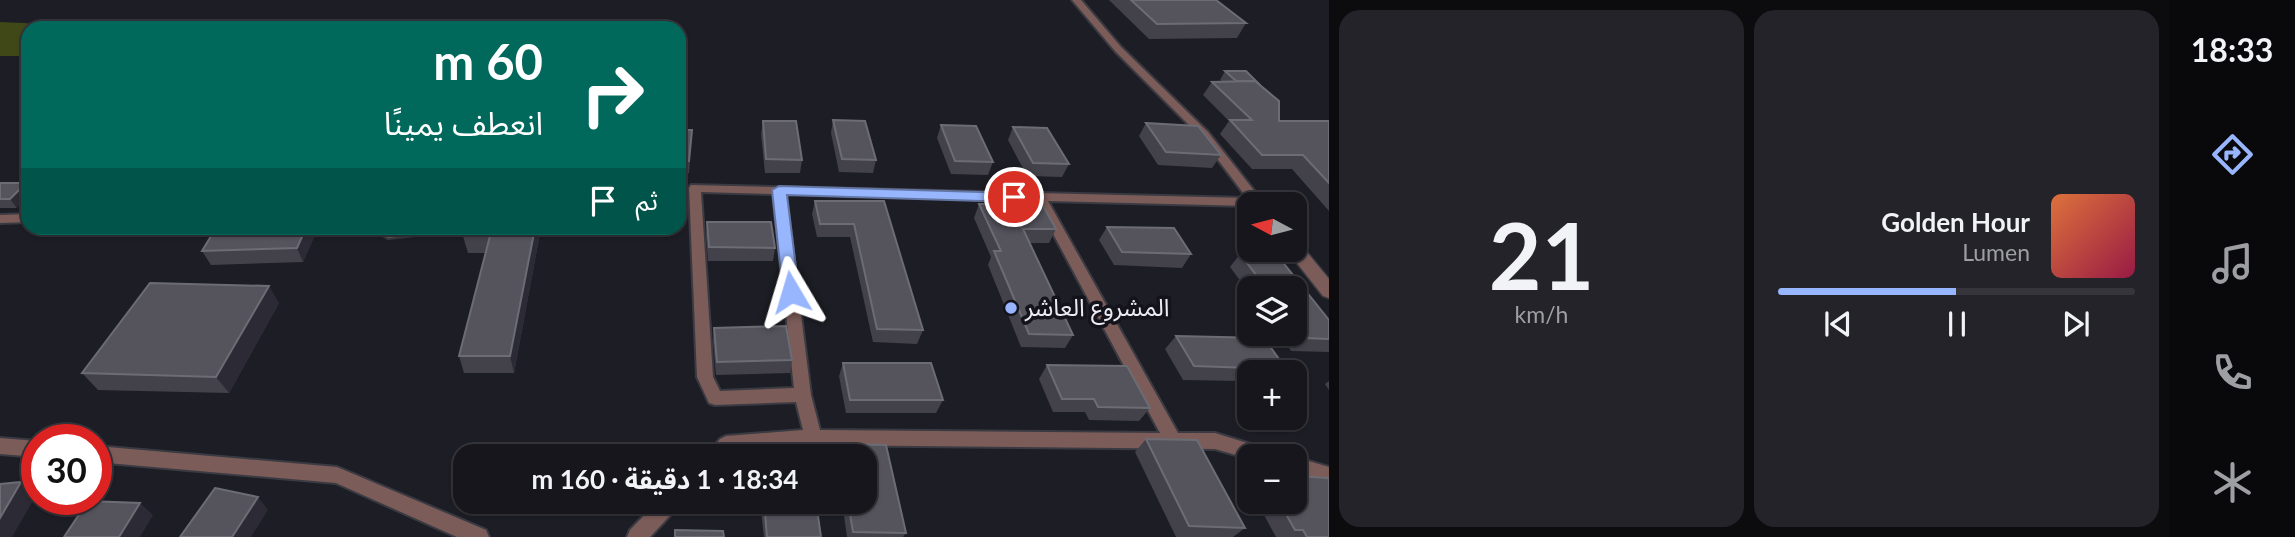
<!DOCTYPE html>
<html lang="ar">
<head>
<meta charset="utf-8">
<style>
	:root { --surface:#16161c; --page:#232329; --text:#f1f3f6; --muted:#9e9fa3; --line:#35353b; --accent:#98b6fd }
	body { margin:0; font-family:Lato,"Noto Sans Arabic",sans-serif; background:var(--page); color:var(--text); direction:rtl; height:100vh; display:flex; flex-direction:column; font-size:26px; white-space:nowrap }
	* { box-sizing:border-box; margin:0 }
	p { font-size:23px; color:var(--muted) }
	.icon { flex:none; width:38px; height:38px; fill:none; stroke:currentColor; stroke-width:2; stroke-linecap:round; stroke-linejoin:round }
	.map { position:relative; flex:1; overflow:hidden; direction:ltr }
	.side { display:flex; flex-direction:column; gap:10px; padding:10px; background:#0c0c0f; width:840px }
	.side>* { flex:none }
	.guide { position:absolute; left:21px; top:21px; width:665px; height:214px; border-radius:21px; box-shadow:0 2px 5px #0004,0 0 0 2px var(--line); direction:rtl; background:#00695c; color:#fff; overflow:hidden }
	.needle { width:46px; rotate:277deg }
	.fabs { position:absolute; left:1237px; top:192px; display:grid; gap:14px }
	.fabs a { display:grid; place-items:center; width:70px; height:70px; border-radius:14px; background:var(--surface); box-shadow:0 2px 5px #0004,0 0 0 2px var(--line); font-size:35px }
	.speed { position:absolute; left:21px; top:424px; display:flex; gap:14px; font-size:35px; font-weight:700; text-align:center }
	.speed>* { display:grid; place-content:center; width:91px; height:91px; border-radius:50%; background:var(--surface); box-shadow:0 2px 5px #0004,0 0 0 2px var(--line); line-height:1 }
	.speed .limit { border:10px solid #d22; background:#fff; color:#111 }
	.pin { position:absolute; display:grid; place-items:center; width:60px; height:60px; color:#fff; margin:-30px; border:4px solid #fff; border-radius:50%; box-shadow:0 2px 7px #0007 }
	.me { position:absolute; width:77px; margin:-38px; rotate:353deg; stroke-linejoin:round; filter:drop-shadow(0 0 5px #0008) }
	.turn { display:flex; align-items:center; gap:24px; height:147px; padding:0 28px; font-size:32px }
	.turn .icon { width:91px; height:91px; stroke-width:2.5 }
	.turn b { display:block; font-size:49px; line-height:60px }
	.then { display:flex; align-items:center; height:66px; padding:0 28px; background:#0003; gap:14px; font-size:26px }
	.side .tile { flex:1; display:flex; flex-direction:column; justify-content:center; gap:10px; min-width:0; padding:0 24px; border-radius:21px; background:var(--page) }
	.side .dial { align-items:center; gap:0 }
	.dial b { font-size:91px; line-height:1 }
	.song { display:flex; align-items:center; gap:21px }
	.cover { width:84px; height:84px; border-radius:10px; background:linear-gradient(135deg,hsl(20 70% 55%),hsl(340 70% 35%)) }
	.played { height:7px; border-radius:4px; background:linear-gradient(90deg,var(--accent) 50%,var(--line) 50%) }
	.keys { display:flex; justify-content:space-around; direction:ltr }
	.side .tiles { flex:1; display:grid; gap:10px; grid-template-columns:repeat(2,1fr) }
	.trip { position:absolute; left:453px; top:444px; width:424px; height:70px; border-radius:21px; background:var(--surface); box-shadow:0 2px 5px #0004,0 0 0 2px var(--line); font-weight:700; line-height:70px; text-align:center; direction:rtl }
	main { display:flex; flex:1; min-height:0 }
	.dock { display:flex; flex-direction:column; width:126px; justify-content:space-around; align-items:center; background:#09090b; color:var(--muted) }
	.dock .icon { width:49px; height:49px }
	.dock .selected { color:var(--accent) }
	.dock b { font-size:32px; color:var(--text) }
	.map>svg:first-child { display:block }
</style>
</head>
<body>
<main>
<nav class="dock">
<b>18:33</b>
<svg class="icon selected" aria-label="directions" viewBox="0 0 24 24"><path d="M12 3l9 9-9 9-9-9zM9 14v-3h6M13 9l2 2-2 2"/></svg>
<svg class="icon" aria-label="music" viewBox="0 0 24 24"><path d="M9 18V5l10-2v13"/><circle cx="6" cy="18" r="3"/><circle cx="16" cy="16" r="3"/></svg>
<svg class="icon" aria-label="phone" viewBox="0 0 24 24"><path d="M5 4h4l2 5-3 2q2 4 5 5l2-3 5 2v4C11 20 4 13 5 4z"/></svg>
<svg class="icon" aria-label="climate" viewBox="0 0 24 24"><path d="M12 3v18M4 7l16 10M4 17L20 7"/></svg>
</nav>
<section class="side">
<div class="tiles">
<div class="tile">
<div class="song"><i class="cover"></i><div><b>Golden Hour</b><p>Lumen</p></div></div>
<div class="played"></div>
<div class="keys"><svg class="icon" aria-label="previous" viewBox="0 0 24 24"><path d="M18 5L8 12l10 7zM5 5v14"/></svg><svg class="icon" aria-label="pause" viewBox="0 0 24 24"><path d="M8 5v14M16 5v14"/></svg><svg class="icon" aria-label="next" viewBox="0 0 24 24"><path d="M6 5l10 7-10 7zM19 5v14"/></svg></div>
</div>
<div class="tile dial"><b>21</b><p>km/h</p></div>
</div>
</section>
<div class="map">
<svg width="1329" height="537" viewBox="0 0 1329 537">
	<rect width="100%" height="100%" fill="#1d1d25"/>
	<path fill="#404817" d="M0,22L136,28H28V56H0Z"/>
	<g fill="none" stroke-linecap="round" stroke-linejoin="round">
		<g stroke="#3a3a42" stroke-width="4">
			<g id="minor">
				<path d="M1072,0H1081L1121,47L1208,132L1263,202L1262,205L1250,206L1048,201L1178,433H1215L1273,451L1276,457H1250V459L1215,449L813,445L730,451L726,457H705L720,439L726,436L803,430L796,402L715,405L709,403L697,377L689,188L691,185L1247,198L1200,136L1115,51ZM701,192L773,194L794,388L720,391L713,377ZM786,194L1035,200L1160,433L820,430L811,395Z"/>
				<path d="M28,214V222L0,223V215Z"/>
				<path d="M407,228H450L443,232L388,238L381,234L388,230Z"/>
				<path d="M0,438L37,441V457L0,454Z"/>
				<path d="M96,446L337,467L486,530L489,537H457L336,483L96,462Z"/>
				<path d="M1295,457L1329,467V483L1295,473Z"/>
				<path d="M657,502H679L677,508L650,537H627L630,530Z"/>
			</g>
		</g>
		<g stroke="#3a3a42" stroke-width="3">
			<g id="tertiary">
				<path d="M1257,197L1263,198L1267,205H1251V198Z"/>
				<path d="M1295,243L1301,245L1329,279V298L1323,296L1289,253L1287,250H1295Z"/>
			</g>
		</g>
		<use href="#minor" fill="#7c5c58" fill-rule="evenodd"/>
		<use href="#tertiary" fill="#7c5c58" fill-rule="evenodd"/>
	</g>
	<g fill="#43424b">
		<path d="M1109,0H1216L1246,23L1237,38L1149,39Z"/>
		<path d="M1225,71L1279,121H1329V211L1292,169H1252L1220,134L1229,121L1203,95L1212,82L1222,81L1220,80Z"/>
		<path d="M833,120L876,160L873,173L839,172L831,133Z"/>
		<path d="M763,121L802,160L800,173H765L761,134Z"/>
		<path d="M1146,123L1221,155L1212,168L1158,165L1139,136Z"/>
		<path d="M941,125L993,162L988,175L951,174L937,138Z"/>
		<path d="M1013,127L1069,164L1062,177L1027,176L1008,140Z"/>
		<path d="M679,130H692L689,173H679Z"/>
		<path d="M0,183L17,208H0Z"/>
		<path d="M815,201H884L923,330L917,344L873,342L850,237H817L812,214Z"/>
		<path d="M979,204L1056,229L1049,243H1029L1073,335L1065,348L1021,347L988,265L991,257L974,218Z"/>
		<path d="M707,222L775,248L773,261H708L706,235Z"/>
		<path d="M1107,227L1191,254L1182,268L1114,265L1099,240Z"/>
		<path d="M318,228L303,262L211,265L202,251Z"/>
		<path d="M466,228H541L514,373H464L459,356L486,253H468L463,236Z"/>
		<path d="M1240,254L1277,255L1329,320V352L1291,351L1279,334H1295V289H1250V294L1230,267Z"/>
		<path d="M279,303L229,393L98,390L82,373Z"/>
		<path d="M714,328L792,360L790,373L716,375L713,341Z"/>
		<path d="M1176,336L1289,373H1250V386H1242L1239,381L1183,380L1165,349Z"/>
		<path d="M843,363L943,400L936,413H846L839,376Z"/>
		<path d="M1047,365L1150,408L1139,421L1089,420L1085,412H1053L1039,379Z"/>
		<path d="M1329,381V390L1325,384Z"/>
		<path d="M1146,439L1245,528L1233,537H1176L1135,452Z"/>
		<path d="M838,444L886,445L906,533L903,537H847L842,502H864V457H834Z"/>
		<path d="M760,502H816L821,537H764Z"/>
		<path d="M1257,502H1295L1329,537H1276Z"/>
	</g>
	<g fill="#2c2b35">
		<path d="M26,183L28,186V197L17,208L10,199Z"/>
		<path d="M306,228H318L303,262L297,248Z"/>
		<path d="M535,228H541L514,373L510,356Z"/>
		<path d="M269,286L279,303L229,393L216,377Z"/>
		<path d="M21,482L37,494L12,537H0V518Z"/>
		<path d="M258,497L268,510L251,537H232Z"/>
		<path d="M140,503L153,515L140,537H119Z"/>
	</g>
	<g fill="#55545d" stroke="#6c6c74" stroke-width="2">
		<path d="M1131,0H1216L1246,23L1157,24Z"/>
		<path d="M1225,71H1246L1260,85L1255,81H1236Z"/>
		<path d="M1255,81L1279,101V121H1329V183L1303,155H1262L1230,120H1252L1212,82Z"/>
		<path d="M833,120L865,121L876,160L842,159Z"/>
		<path d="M763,121H796L802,160L766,159Z"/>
		<path d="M1146,123L1198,126L1221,155L1166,152Z"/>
		<path d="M941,125L976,126L993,162L955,161Z"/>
		<path d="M1013,127L1047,128L1069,164L1033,163Z"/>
		<path d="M679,130H692L689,161H679Z"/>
		<path d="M0,183H26L10,199H0Z"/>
		<path d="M815,201H884L923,330L877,329L854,224H820Z"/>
		<path d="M979,204H1042L1056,229H1023L1073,335L1029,334L994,251H1001Z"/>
		<path d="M707,222H771L775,248L709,247Z"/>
		<path d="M1107,227L1174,228L1191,254L1122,252Z"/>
		<path d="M216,228H306L297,248L202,251Z"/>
		<path d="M466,228H535L510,356H459L490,236H463Z"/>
		<path d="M1240,254L1277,255L1329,320V339L1304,338L1295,326V289H1267Z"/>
		<path d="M150,283L269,286L216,377L82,373Z"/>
		<path d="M786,326L792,360L717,362L714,328Z"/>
		<path d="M1176,336L1264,338L1289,373H1255L1251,368L1194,366Z"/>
		<path d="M843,363H931L943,400H850Z"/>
		<path d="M1047,365L1127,366L1150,408L1098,407L1094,399H1062Z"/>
		<path d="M1146,439L1197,440L1245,528L1189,526Z"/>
		<path d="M838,444L886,445L906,533L853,532L848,502H864V457H840Z"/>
		<path d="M1295,476L1328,478L1329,480V537H1307L1303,530H1295L1279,502H1295Z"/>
		<path d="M21,482L0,518V484Z"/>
		<path d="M215,488L258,497L232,537H180Z"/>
		<path d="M88,501L140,503L119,537H64Z"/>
		<path d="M764,502H816L821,537H767Z"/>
		<path d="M675,530L723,531L724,537H675Z"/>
	</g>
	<path fill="#98b6fd" stroke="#6376a4" stroke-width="2" d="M779,186L1014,193L1021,197L1014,202L787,195L799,292L791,298L783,292L772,190Z"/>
	<circle fill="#98b6fd" stroke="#14131c" stroke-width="2.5" cx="1011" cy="308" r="7"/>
	<g text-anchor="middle" stroke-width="7" stroke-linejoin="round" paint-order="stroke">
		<g font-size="24" fill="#ebebf1" stroke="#14131c" text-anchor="start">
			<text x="1025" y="316">المشروع العاشر</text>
		</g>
	</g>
</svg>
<div class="fabs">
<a><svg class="needle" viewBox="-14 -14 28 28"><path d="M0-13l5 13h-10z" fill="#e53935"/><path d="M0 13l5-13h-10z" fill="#9e9fa3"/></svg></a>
<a><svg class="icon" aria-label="layers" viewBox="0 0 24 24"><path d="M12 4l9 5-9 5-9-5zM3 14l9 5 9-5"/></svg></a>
<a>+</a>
<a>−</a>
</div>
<div class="speed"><div class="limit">30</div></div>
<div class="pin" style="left:1014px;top:197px;background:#d93025"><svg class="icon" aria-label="arrive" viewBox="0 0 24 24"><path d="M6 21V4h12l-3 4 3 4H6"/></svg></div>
<svg class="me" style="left:791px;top:292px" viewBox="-20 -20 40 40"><path d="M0-17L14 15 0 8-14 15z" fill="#98b6fd" stroke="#fff" stroke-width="4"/></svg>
<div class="trip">18:34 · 1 دقيقة · 160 m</div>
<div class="guide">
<div class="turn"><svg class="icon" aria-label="right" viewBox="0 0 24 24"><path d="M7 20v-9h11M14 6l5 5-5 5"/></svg><div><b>60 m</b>انعطف يمينًا</div></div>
<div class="then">ثم<svg class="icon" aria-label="arrive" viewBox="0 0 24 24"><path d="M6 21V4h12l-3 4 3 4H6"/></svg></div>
</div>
</div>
</main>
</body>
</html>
